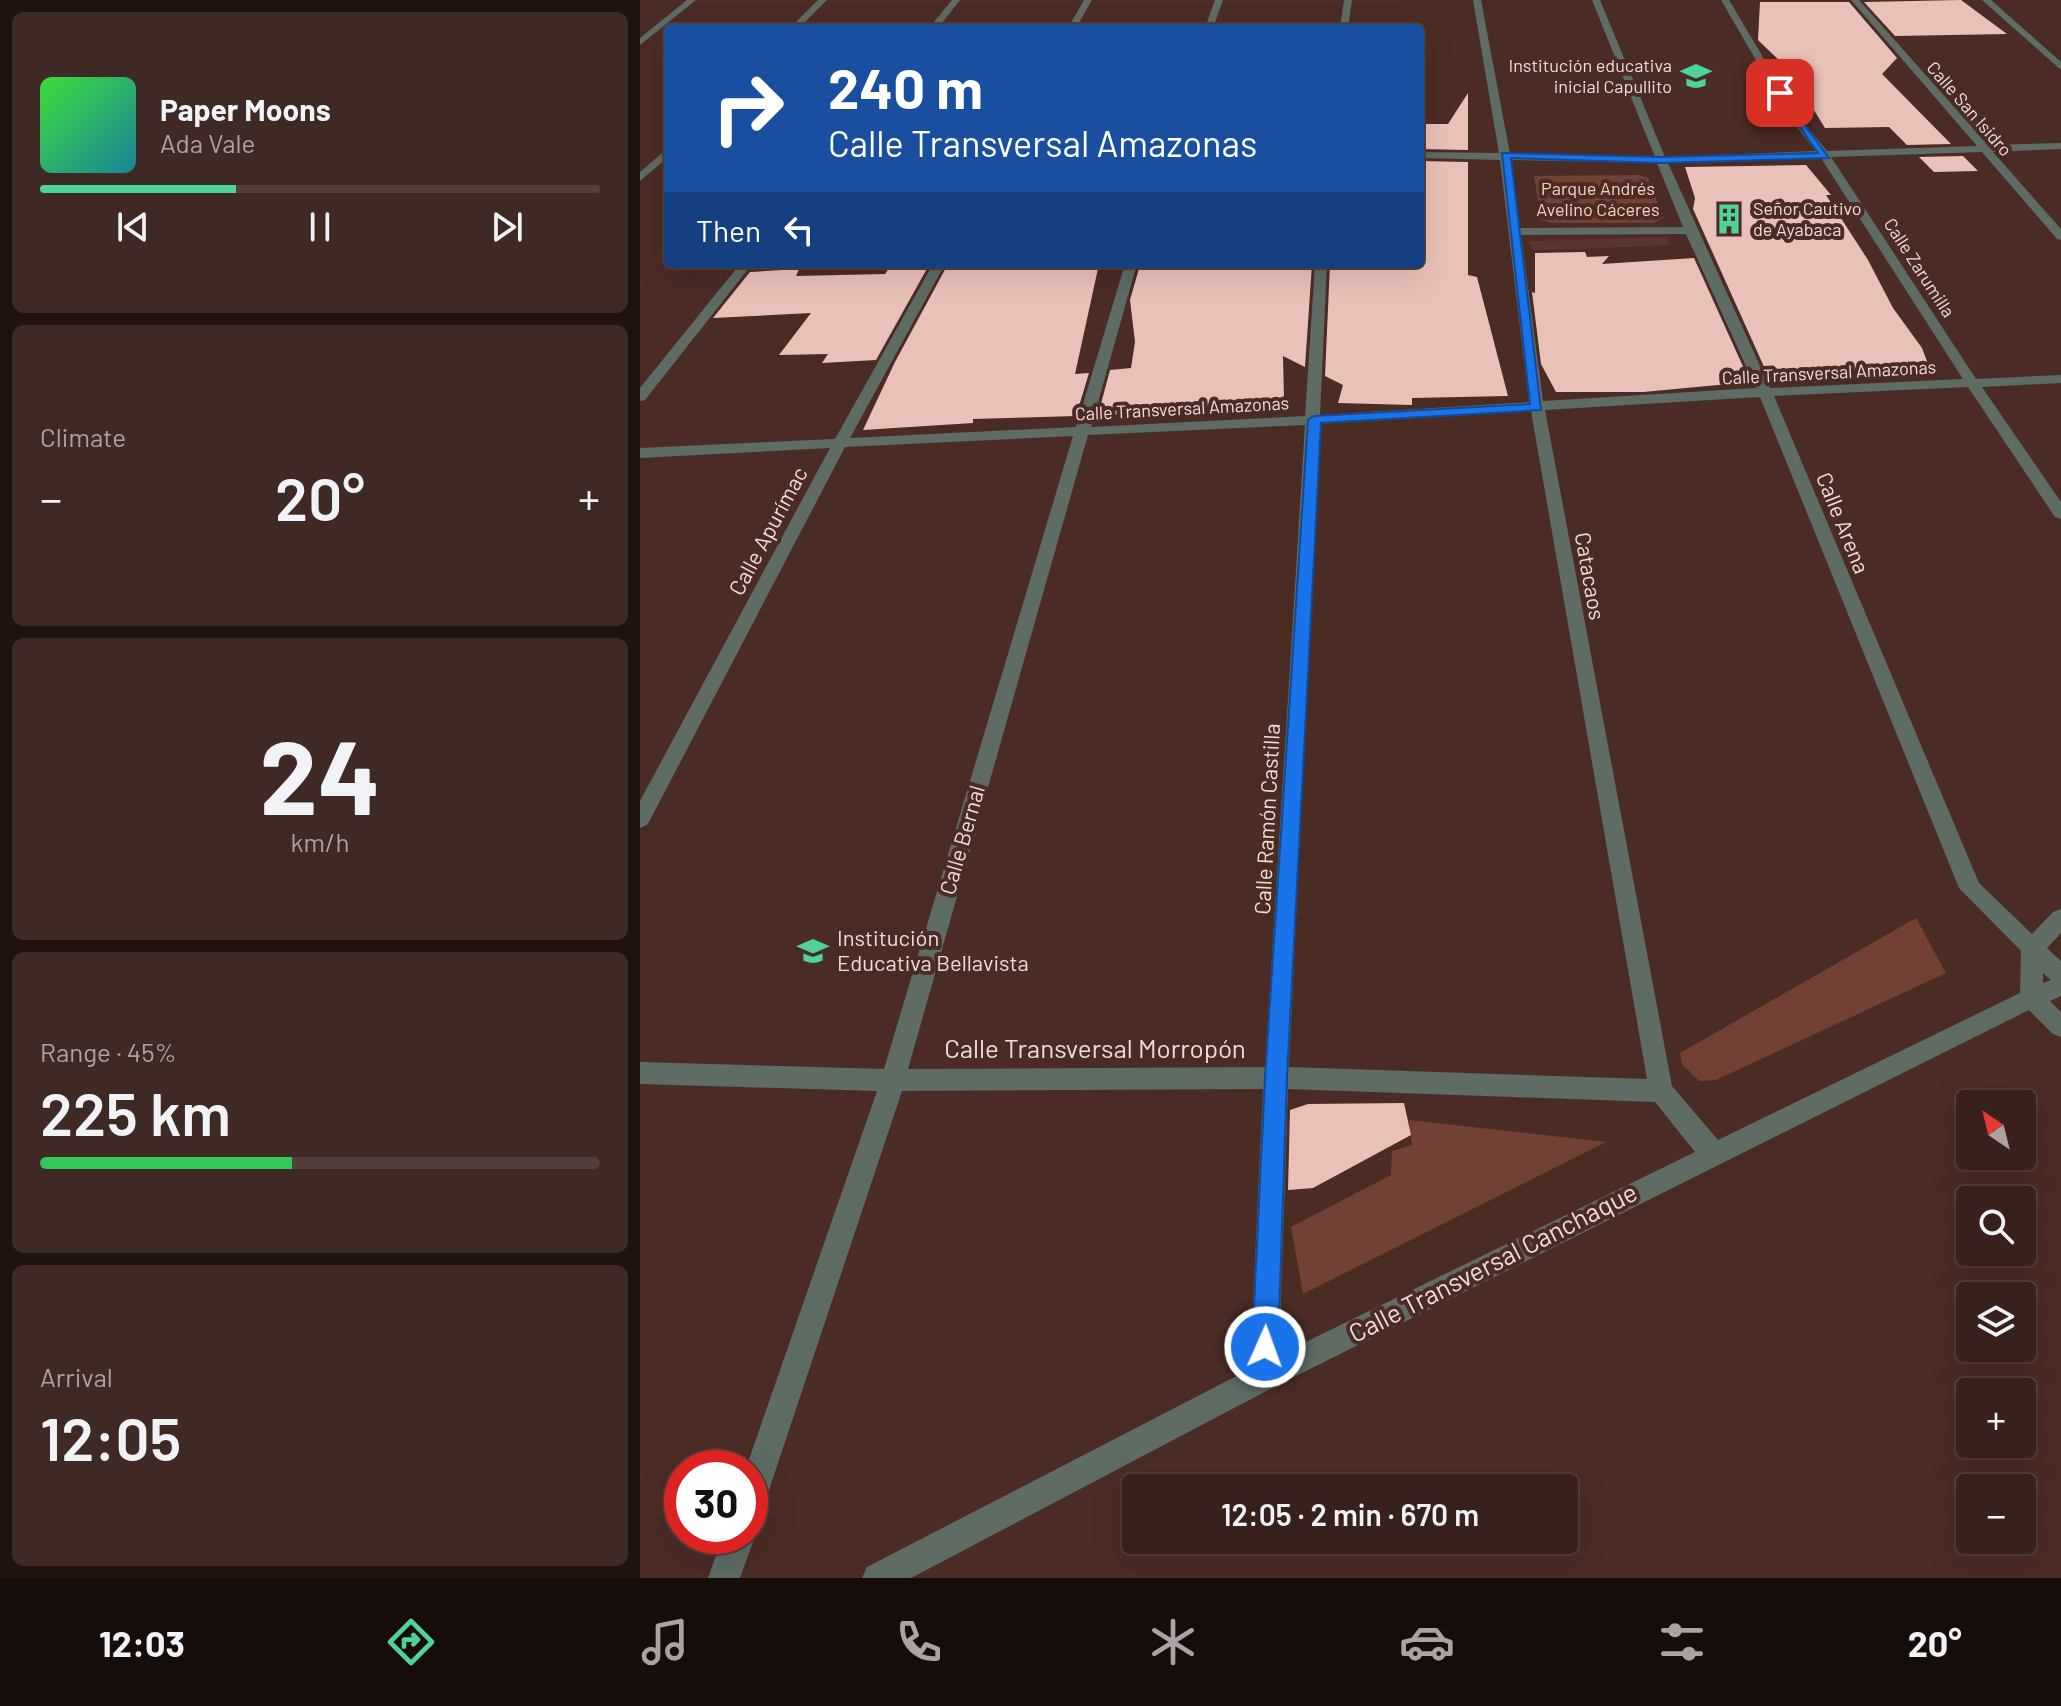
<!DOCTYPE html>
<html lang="en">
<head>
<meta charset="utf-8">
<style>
	:root { --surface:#38211c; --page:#3f2925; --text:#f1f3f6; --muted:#aba3a3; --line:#523e3b; --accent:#50d398 }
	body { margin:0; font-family:Barlow,sans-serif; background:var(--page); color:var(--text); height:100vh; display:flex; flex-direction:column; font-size:30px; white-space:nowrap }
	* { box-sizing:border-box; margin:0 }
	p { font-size:26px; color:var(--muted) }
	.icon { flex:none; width:44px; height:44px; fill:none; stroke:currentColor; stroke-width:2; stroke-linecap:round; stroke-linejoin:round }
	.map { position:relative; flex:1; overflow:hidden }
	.drawer { display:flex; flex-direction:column; gap:12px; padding:12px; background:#1f120f; width:640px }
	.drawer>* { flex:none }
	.hud { position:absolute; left:24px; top:24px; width:760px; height:244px; border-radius:8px; box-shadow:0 8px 32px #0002,0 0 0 2px var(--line); background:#1a4fa0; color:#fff; overflow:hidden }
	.needle { width:52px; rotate:325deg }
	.controls { position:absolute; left:1316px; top:1090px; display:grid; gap:16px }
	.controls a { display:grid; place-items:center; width:80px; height:80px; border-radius:8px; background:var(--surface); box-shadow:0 8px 32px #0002,0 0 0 2px var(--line); font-size:40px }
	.speed { position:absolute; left:24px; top:1450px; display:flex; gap:16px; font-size:40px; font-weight:700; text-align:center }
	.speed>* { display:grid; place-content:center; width:104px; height:104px; border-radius:50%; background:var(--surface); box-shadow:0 8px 32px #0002,0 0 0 2px var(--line); line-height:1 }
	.speed .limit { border:12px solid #d22; background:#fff; color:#111 }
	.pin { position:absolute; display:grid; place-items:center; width:68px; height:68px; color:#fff; margin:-34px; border-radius:16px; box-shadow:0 4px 12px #0006 }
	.me { position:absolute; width:88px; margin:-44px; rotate:2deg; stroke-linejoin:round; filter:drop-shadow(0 0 6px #0008) }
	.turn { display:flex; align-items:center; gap:28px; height:168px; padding:0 32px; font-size:36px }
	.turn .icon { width:104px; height:104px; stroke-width:2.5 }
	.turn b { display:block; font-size:56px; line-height:68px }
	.then { display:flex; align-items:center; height:76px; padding:0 32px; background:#0003; gap:16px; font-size:30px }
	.big { font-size:60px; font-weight:600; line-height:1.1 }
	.drawer .tile { flex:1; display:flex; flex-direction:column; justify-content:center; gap:12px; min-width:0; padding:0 28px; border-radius:12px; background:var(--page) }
	.drawer .dial { align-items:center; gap:0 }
	.dial b { font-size:104px; line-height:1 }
	.song { display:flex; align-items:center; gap:24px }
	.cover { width:96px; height:96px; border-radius:12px; background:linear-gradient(135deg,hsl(120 70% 55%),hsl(190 70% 35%)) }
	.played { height:8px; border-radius:4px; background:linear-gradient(90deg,var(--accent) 35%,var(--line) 35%) }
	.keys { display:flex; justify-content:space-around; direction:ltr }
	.heat { display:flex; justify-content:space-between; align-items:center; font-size:44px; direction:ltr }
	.charge { height:12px; border-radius:6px; background:linear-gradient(90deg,#34c759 45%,var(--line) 0) }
	.trip { position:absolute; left:482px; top:1474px; width:456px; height:80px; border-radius:8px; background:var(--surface); box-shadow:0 8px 32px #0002,0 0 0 2px var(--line); font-weight:600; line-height:80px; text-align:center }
	.tabs { display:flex; height:128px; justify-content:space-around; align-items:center; background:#160d0b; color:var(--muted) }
	.tabs .icon { width:56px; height:56px }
	.tabs .active { color:var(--accent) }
	.tabs b { font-size:36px; color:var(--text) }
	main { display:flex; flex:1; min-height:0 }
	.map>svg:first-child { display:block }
</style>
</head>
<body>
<main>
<section class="drawer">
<div class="tile">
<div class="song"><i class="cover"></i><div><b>Paper Moons</b><p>Ada Vale</p></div></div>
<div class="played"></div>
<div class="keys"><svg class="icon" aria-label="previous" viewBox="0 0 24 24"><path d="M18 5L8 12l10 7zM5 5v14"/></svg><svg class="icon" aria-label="pause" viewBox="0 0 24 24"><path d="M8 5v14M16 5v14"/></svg><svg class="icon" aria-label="next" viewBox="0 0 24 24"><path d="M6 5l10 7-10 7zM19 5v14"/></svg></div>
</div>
<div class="tile"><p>Climate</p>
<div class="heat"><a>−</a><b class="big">20°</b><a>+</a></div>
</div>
<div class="tile dial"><b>24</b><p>km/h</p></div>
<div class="tile"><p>Range · 45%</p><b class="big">225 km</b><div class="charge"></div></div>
<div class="tile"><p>Arrival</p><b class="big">12:05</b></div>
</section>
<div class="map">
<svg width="1421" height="1578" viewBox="0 0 1421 1578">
	<rect width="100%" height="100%" fill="#4b2c25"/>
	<path fill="#5b362e" d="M1028,237L1029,245L967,248L892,250L889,241Z"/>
	<g fill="#734036">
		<path d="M999,175L1008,178L1023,218L1014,223H911L901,220L894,176Z"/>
		<path d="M1276,918L1306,973L1076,1080L1059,1081L1042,1064L1040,1053Z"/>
		<path d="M769,1120L966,1142L663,1294L651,1227L751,1175L752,1151L772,1145Z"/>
	</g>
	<g fill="#eac1b9">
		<path d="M1321,0L1367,34L1255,36L1224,2Z"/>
		<path d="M1120,2H1209L1257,58L1242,74L1311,144L1267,145L1249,127L1185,128L1149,70L1118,40Z"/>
		<path d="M828,93V150L780,149V124H808Z"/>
		<path d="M1323,156L1338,171L1294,172L1279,157Z"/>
		<path d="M780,161L828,162V275L837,277L868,396L772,398V405L698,403L703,385L685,376L690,264H780Z"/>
		<path d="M1166,165L1191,195H1186L1228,260L1253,308L1282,348L1291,372L1209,377L1210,380L1167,383L1130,380L1053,209L1055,198L1045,167Z"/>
		<path d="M945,252L947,257L969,256L962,264L1054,258L1110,382L1003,392H916L901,364L892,292L895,293V253Z"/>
		<path d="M308,264H459L435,374L449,373L436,416L333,419V423L223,430L255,362Z"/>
		<path d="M672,264L665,367L643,356L644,399L577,401V406H557L553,413L458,415L470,370L491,368L495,342L490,300L500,265Z"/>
		<path d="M251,265H289L236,360L182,363L188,354L139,355L171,313L73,318L110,272L159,269L156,276L245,274Z"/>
		<path d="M764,1103L771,1135L673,1188L648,1190L650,1110L668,1104Z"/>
	</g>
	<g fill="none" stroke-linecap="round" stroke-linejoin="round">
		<g fill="#5e6c64" fill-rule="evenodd">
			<path d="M47,0H56L0,45V38Z"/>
			<path d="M178,0H187L159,28H150Z"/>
			<path d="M312,0H320L298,28H289Z"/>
			<path d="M444,0H452L436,28H428Z"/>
			<path d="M575,0H583L573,28H565Z"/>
			<path d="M704,0H712L708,28H700Z"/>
			<path d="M833,0H841L870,154L1015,157L952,0H960L1025,157L1176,151L1149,117L1081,0H1089L1158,116L1187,151L1337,146L1211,0H1219L1348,145L1421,143V149L1353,152L1421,229V240L1417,239L1342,152L1191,157L1336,379L1421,375V383L1342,387L1421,502V519L1415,517L1328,387L1134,396L1339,883L1392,934L1413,912L1421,909V933L1407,948L1421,961V996L1410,1001L1421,1012V1037L1413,1034L1389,1010L634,1387L271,1578H222L227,1567L610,1369L623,1089L262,1091L125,1502L121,1513L110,1517V1468H106L237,1091L0,1084V1062L244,1069L433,436L205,447L10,820L7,825L0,828V801L190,448L0,458V448L195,439L293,264H305L210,438L436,427L485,264H497L451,427L665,416L675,264H687L680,415L889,402L860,160L780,158V152L859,153ZM1181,158L1323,379L1130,388L1028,163ZM871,160L1017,163L1043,227L880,228ZM1046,234L1116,388L903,401L881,235ZM1120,397L1319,888L1381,951L1380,993L1078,1140L1032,1086L905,410ZM891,411L1007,1079L649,1067L679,424ZM665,425L625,1067L268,1069L448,435ZM1403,973L1411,980L1403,983ZM648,1089L1015,1102L1055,1152L639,1355Z"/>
			<path d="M1342,0H1351L1421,62V70Z"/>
			<path d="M28,148V157L0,181V172Z"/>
			<path d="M100,264H112L5,400L0,401V388Z"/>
			<path d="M110,1525L115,1536L100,1578H68L83,1536H110Z"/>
		</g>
	</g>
	<path fill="#1a73e8" stroke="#114b97" stroke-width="2" d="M1140,91L1189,158L1021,163L871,158L901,410L681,423L647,1078L638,1347L634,1357L625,1360L616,1357L612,1347L625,1078L668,420L674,416L890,404L862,153L1021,157L1178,153L1136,93Z"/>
	<defs>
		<g id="school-bare" transform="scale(2.4)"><path d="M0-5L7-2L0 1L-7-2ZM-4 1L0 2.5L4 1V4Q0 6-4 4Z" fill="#50d398" stroke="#4b2c25" stroke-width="2.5" paint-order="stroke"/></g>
		<g id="building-bare" transform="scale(2.4)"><path d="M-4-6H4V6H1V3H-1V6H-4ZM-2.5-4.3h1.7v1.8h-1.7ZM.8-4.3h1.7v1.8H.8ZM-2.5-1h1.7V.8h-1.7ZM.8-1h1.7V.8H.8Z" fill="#50d398" stroke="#4b2c25" stroke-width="2.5" paint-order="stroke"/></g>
	</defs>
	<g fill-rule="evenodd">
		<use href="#school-bare" x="1056" y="76"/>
		<use href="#building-bare" x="1089" y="219"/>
		<use href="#school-bare" x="173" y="951"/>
	</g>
	<g text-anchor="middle" stroke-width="8" stroke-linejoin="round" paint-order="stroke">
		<g font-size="18" fill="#f0dcd7" stroke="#4b2c25" text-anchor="end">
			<text x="1032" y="72">Institución educativa<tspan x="1032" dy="21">inicial Capullito</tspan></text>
			<text x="1113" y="215" text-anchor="start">Señor Cautivo<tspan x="1113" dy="21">de Ayabaca</tspan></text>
		</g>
		<g font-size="18" fill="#f0dcd7" stroke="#4b2c25">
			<text transform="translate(1329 109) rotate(49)" y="6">Calle San Isidro</text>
			<text transform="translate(1279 268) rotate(57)" y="6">Calle Zarumilla</text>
			<text transform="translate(1189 373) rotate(-3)" y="6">Calle Transversal Amazonas</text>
			<text transform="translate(542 409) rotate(-3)" y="6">Calle Transversal Amazonas</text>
		</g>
		<g font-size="18" fill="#fccfc5" stroke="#4b2c25">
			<text x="958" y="195">Parque Andrés<tspan x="958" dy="21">Avelino Cáceres</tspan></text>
		</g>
		<g font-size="22" fill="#f0dcd7" stroke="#4b2c25">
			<text transform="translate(1203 523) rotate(68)" y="8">Calle Arena</text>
			<text transform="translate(128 531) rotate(-62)" y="8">Calle Apurímac</text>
			<text transform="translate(950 576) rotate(80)" y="8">Catacaos</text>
			<text transform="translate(627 819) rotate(-87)" y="8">Calle Ramón Castilla</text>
			<text transform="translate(322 840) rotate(-74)" y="8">Calle Bernal</text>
		</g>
		<g font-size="22" fill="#f0dcd7" stroke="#4b2c25" text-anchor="start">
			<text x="197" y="946">Institución<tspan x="197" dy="25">Educativa Bellavista</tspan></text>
		</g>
		<g font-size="26" fill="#f0dcd7" stroke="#4b2c25">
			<text x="455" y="1058">Calle Transversal Morropón</text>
			<text transform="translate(853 1263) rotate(-27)" y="9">Calle Transversal Canchaque</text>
		</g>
	</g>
</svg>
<div class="controls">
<a><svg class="needle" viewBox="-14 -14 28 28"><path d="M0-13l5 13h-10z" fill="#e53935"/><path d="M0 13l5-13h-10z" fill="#aba3a3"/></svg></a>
<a><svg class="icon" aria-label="search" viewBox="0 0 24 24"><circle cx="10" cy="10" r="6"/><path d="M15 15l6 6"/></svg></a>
<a><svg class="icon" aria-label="layers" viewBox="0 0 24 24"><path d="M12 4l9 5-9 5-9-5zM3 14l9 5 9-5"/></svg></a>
<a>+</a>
<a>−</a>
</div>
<div class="speed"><div class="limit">30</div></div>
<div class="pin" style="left:1140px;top:93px;background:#d93025"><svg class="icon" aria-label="arrive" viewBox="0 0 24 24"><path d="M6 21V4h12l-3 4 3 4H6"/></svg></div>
<svg class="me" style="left:625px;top:1347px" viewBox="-20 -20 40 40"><circle r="17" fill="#1a73e8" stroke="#fff" stroke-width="3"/><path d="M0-11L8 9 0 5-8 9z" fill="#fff"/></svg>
<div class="trip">12:05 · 2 min · 670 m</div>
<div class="hud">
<div class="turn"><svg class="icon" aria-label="right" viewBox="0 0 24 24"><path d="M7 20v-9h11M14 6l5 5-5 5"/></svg><div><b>240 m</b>Calle Transversal Amazonas</div></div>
<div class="then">Then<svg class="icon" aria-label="left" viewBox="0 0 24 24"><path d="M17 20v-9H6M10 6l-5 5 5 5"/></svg></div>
</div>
</div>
</main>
<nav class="tabs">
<b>12:03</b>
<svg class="icon active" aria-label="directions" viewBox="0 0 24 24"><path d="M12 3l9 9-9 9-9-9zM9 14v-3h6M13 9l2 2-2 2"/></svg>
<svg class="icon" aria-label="music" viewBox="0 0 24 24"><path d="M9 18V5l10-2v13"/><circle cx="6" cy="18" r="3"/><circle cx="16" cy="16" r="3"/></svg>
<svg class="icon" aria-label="phone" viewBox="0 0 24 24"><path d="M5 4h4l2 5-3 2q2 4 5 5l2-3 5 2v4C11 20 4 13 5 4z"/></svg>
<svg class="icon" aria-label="climate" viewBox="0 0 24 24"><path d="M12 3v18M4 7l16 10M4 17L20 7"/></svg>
<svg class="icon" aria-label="car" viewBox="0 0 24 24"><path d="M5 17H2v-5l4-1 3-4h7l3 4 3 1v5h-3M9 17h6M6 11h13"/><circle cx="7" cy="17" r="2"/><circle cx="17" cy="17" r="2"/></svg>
<svg class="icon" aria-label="filters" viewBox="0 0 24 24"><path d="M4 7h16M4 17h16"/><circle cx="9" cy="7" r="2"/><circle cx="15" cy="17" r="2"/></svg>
<b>20°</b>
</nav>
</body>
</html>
